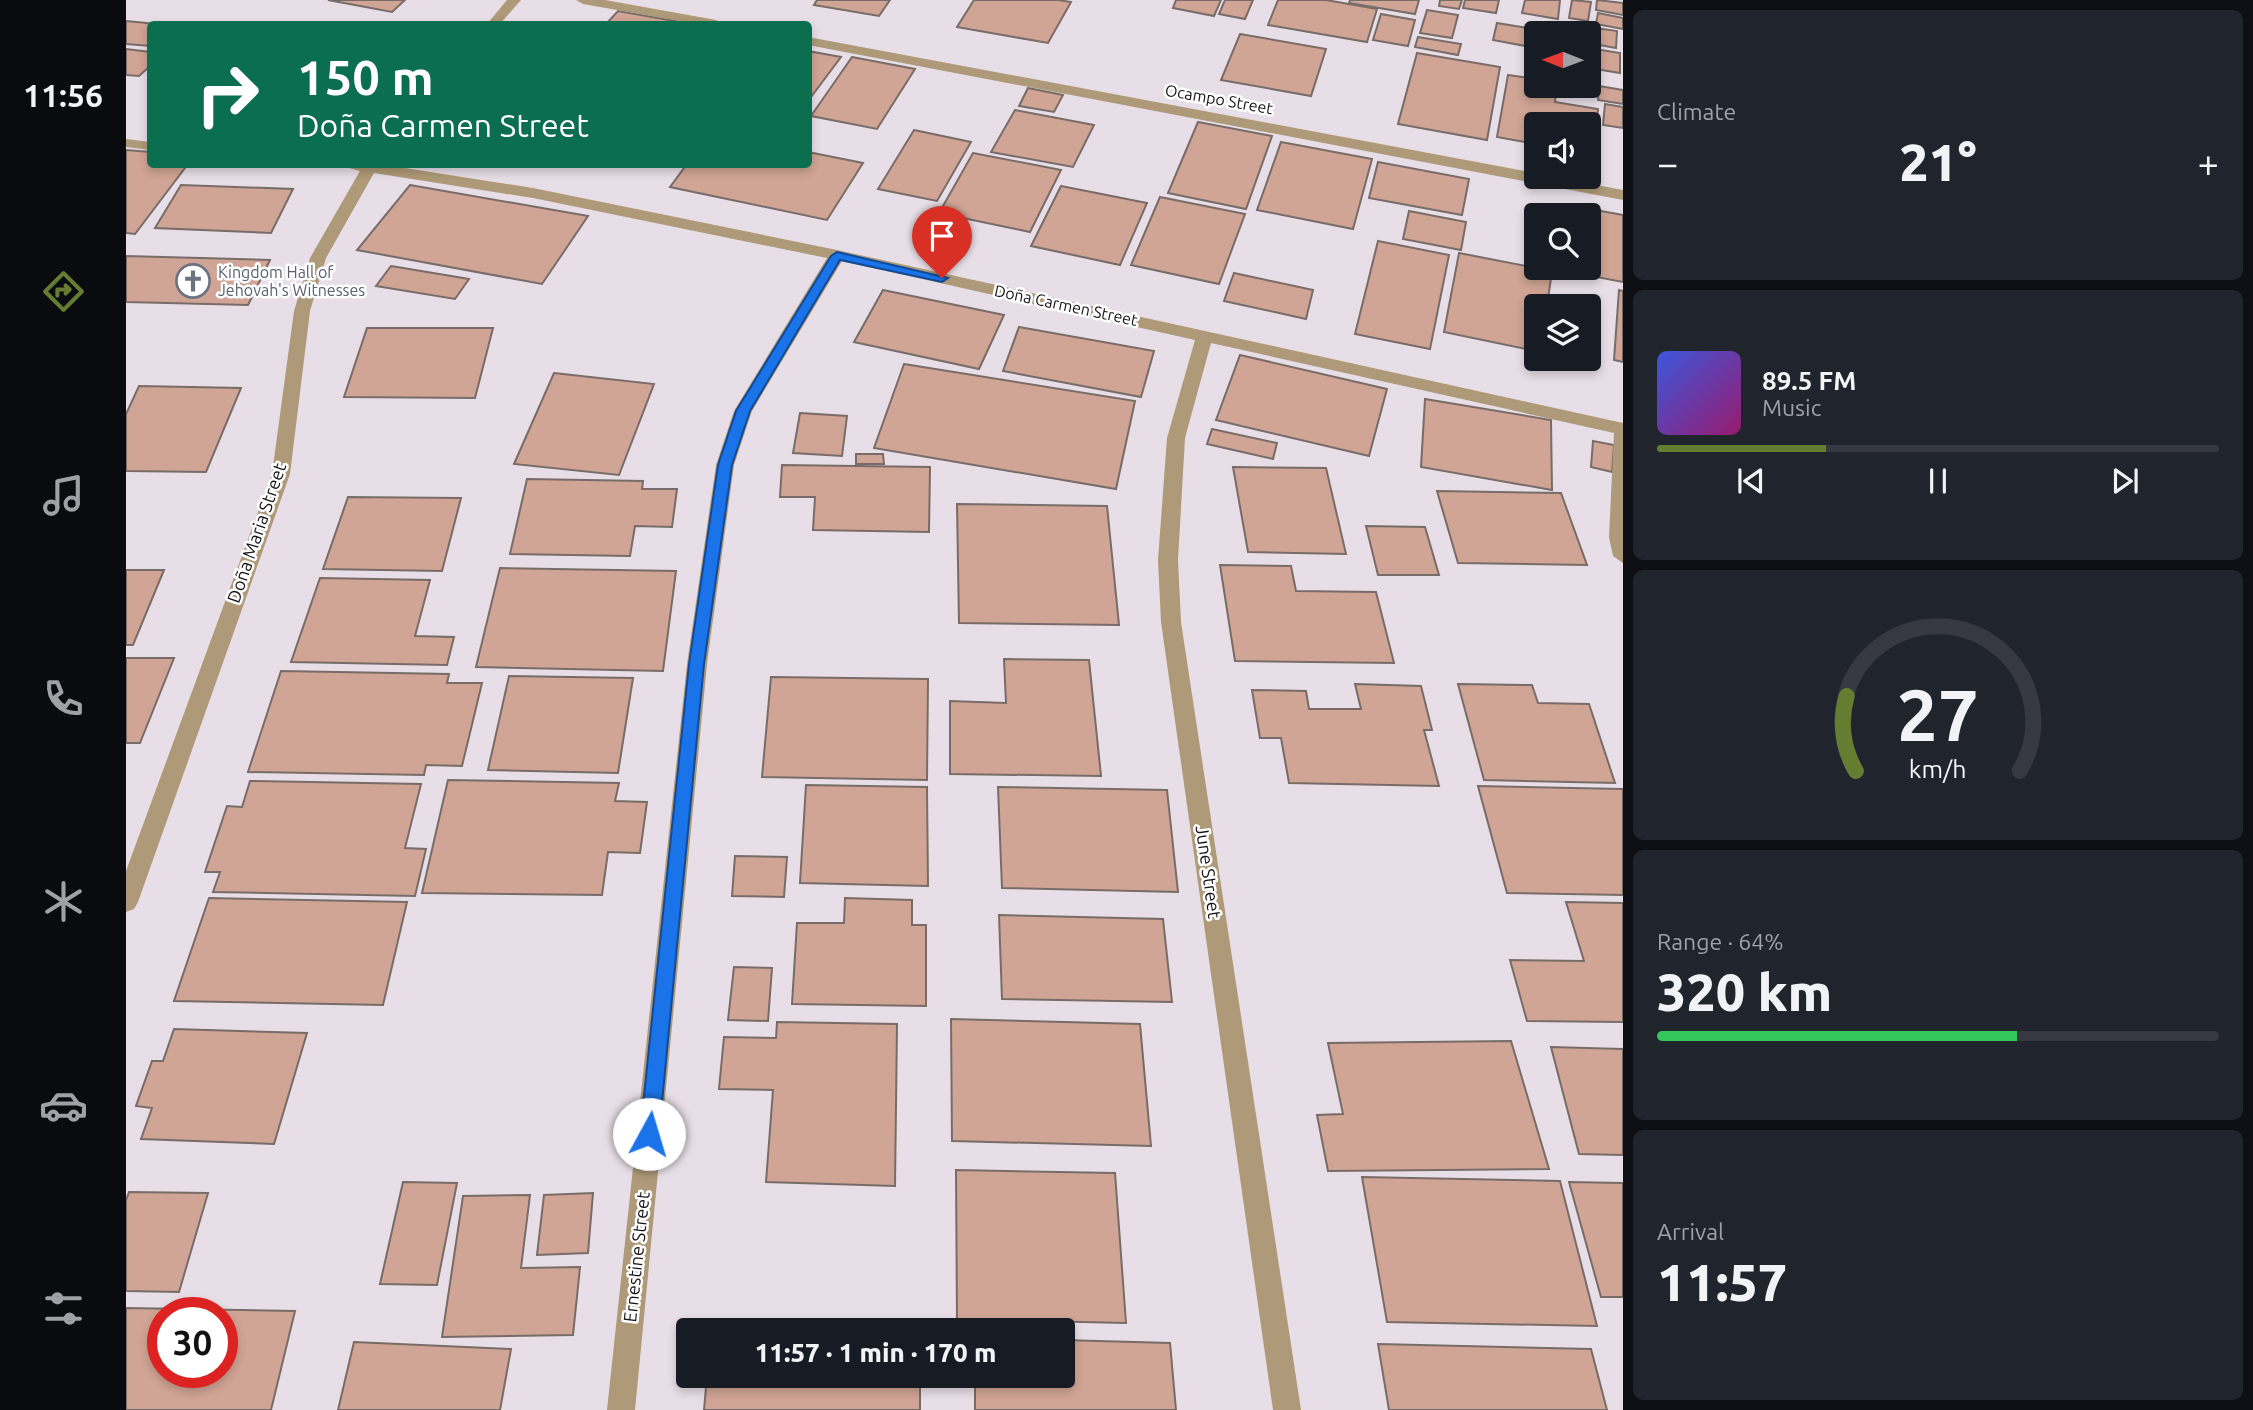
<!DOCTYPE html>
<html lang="en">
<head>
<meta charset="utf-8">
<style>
	:root { --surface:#171b24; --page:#20242c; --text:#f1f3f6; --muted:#9ea1a6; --line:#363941; --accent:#647d30 }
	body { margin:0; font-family:Ubuntu,sans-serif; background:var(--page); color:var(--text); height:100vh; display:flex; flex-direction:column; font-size:26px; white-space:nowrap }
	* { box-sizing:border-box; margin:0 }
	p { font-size:23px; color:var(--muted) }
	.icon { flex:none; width:38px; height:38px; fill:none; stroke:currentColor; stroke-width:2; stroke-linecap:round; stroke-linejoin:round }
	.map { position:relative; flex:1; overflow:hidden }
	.panel { display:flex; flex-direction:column; gap:10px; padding:10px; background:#0d0f14; width:630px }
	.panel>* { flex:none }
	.banner { position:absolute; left:21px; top:21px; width:665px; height:147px; border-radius:7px; box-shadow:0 4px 10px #0003; background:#0b6e4f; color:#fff; overflow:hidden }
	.needle { width:46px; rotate:271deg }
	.controls { position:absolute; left:1398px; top:21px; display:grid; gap:14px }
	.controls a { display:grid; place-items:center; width:77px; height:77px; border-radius:7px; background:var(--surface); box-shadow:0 4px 10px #0003; font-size:35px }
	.speed { position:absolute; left:21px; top:1297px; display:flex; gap:14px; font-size:35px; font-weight:700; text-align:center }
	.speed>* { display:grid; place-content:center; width:91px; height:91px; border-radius:50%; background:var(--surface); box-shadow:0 4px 10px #0003; line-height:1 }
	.speed .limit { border:10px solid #d22; background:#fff; color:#111 }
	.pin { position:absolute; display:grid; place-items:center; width:60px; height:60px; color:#fff; margin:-72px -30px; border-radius:50% 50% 50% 0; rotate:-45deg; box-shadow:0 0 7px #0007 }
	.pin .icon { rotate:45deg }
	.me { position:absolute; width:77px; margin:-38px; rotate:6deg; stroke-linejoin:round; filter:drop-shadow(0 0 5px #0008) }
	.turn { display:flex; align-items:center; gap:24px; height:147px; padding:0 35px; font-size:32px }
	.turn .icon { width:91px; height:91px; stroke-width:2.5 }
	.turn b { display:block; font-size:49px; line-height:60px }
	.big { font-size:52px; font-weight:800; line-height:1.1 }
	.panel .card { flex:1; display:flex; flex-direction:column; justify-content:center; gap:10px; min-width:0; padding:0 24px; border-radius:10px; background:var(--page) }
	.panel .dial { align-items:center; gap:0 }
	.dial svg { height:182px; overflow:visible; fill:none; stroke:var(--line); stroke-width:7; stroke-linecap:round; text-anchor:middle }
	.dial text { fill:var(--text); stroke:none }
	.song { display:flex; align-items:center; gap:21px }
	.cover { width:84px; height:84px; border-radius:10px; background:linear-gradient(135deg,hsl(230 70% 55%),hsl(320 70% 35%)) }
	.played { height:7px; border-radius:4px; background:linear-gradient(90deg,var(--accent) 30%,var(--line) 30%) }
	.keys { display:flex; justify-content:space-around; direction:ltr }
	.heat { display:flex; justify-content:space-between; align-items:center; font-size:38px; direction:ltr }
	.charge { height:10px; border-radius:5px; background:linear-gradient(90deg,#34c759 64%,var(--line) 0) }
	.trip { position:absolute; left:550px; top:1318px; width:399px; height:70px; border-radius:7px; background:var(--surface); box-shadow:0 4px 10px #0003; font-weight:800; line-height:70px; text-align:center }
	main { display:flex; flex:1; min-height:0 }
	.tabs { display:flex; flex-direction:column; width:126px; justify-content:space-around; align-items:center; background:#090b0e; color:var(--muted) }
	.tabs .icon { width:49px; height:49px }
	.tabs .current { color:var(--accent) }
	.tabs b { font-size:32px; color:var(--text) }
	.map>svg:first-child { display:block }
</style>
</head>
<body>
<main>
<nav class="tabs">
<b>11:56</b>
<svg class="icon current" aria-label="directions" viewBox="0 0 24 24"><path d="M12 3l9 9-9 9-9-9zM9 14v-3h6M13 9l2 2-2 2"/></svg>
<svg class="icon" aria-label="music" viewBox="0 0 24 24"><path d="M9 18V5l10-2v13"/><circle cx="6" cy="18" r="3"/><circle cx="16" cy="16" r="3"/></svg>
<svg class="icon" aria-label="phone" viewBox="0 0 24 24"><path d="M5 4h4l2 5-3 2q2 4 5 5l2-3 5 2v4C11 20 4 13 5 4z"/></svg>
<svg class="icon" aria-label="climate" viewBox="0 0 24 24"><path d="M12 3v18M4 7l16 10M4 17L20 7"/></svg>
<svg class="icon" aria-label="car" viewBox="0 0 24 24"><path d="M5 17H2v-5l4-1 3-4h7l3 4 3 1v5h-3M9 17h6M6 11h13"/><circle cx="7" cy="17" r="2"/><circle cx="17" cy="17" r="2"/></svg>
<svg class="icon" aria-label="filters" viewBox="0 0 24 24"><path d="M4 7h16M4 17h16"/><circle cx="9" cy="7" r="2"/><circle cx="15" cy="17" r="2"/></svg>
</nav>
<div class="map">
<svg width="1497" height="1410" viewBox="0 0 1497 1410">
	<rect width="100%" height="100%" fill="#e8dee7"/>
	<g fill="#d1a595" stroke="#786c68" stroke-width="2" fill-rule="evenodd">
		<path d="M202,0H279L266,12Z"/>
		<path d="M691,0H764L753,16L688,5Z"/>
		<path d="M848,0H932L945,2L922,43L831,27Z"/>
		<path d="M1050,0H1095L1088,16L1047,8Z"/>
		<path d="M1099,0H1127L1119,19L1093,14Z"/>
		<path d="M1152,0H1200L1251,9L1241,42L1142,25Z"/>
		<path d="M1224,0H1293L1289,14L1223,3Z"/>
		<path d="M1314,0H1336L1333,9L1313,6Z"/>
		<path d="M1339,0H1373L1370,13L1337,8Z"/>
		<path d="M1399,0H1434L1432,19L1396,13Z"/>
		<path d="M1446,0L1465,2L1462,21L1443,18Z"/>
		<path d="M1471,0L1497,3V15L1470,10Z"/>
		<path d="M1301,10L1332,15L1326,38L1294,33Z"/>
		<path d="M492,11L566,24H480Z"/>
		<path d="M1472,13L1497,18V29L1470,24Z"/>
		<path d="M1255,14L1289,20L1282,46L1247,40Z"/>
		<path d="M0,21L31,24H24V46L0,44Z"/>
		<path d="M1371,23L1425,32L1410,33V48L1367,40Z"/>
		<path d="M1456,26L1491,31L1490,48L1463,43V33H1455Z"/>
		<path d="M1114,34L1200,49L1185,96L1095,80Z"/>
		<path d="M1292,37L1335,44L1332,55L1289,47Z"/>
		<path d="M1463,48L1494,53V73L1463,68Z"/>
		<path d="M0,49L24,52V66L13,76L0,75Z"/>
		<path d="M682,51L715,57L682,101Z"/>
		<path d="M1291,53L1374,67L1361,140L1272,124Z"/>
		<path d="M726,57L789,69L751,129L685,116Z"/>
		<path d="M1382,75L1410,79V86H1431L1429,102L1472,109L1469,142L1463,141V124H1410V144L1371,137Z"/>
		<path d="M1473,86L1497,90V104L1472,100Z"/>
		<path d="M902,88L937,95L928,112L893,106Z"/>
		<path d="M1479,104L1497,107V128L1477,125Z"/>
		<path d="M889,110L968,125L947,167L865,152Z"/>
		<path d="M1072,122L1146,136L1120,209L1042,193Z"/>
		<path d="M788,130L845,142L811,201L752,189Z"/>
		<path d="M1155,142L1246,159L1227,229L1131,210Z"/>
		<path d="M0,150L24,152V164H62L9,234L0,233Z"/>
		<path d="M682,152L737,163L701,220L544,187L561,164H682Z"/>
		<path d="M847,153L935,170L904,232L813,213Z"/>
		<path d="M1252,162L1343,179L1336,215L1243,198Z"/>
		<path d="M55,185L167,189L145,233L29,228Z"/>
		<path d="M284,185L462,216L416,284L231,250Z"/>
		<path d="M935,186L1021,203L994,265L905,246Z"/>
		<path d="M1034,197L1119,214L1093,284L1005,265Z"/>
		<path d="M1442,205L1497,215V282L1434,270L1463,268V215H1441Z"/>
		<path d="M1283,211L1340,222L1335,250L1277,239Z"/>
		<path d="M1252,241L1323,255L1304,349L1229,334Z"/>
		<path d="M1333,253L1426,271L1421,306H1410V351L1318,332Z"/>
		<path d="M0,256L144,260L122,305L0,302Z"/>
		<path d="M265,266L343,279L329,299L250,286Z"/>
		<path d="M1108,273L1187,290L1180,319L1098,301Z"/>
		<path d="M757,290L878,315L853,369L728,342Z"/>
		<path d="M1493,290L1497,291V362L1488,360Z"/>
		<path d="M893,327L1028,351L1015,397L877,371Z"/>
		<path d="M241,328H367L349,398L218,397Z"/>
		<path d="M1114,355L1261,389L1243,456L1090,420Z"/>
		<path d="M778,364L1009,401L990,489L748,448Z"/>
		<path d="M428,373L528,384L493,475L388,464Z"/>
		<path d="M13,386L115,388L80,472L0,471V414Z"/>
		<path d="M1299,399L1425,420L1426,490L1295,467Z"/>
		<path d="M674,413L721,416L716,456L667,453Z"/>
		<path d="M1086,429L1151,443L1147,459L1081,444Z"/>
		<path d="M1467,441L1488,445L1486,472L1465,467Z"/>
		<path d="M730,454H757L758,464H730Z"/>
		<path d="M656,465L804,467L803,532L687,530L689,497H654Z"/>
		<path d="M1107,467L1200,468L1220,554L1122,552Z"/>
		<path d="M401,479L517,481L516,489H551L546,527L509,526L504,556L384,554Z"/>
		<path d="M1311,491L1435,493L1461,565L1332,563Z"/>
		<path d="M222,497L335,498L316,571L197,569Z"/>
		<path d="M831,504L981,506L993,625L833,623Z"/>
		<path d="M1240,526L1299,527L1313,575H1252Z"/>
		<path d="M1094,565L1165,566L1170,591L1250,592L1268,663L1109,661Z"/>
		<path d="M374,568L550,571L537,671L350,667Z"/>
		<path d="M0,570H38L7,645H0Z"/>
		<path d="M194,578L304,580L289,636L328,637L321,665L165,662Z"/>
		<path d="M0,658H48L14,743H0Z"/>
		<path d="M878,659L963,660L975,776L824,774V701L880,703Z"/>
		<path d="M155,671L323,674L321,683H356L336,766L300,765L298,775L122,772Z"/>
		<path d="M383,676L507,678L492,773L362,770Z"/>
		<path d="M645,677L802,679L801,780L636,777Z"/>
		<path d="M1229,684L1295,686L1306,730H1298L1313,786L1163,783L1155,738H1134L1126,690L1180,691L1183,709H1235Z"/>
		<path d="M1332,684L1406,685L1412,703L1463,704L1489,783L1358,780Z"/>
		<path d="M322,780L493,783L489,801L521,802L514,853L482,852L476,895L296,893Z"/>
		<path d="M124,781L295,784L279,848L300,849L289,896L87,892L94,872H79L101,806L116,807Z"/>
		<path d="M680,785L801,787L802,886L674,883Z"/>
		<path d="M1352,786L1497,789V895L1381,893Z"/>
		<path d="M872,787L1041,790L1052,892L876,888Z"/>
		<path d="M609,856L661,857L658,897L606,896Z"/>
		<path d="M83,898L281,902L257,1005L48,1001Z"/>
		<path d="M719,898L786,900V925H800V1006L666,1004L671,923H718Z"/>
		<path d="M1440,902L1497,903V1022L1401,1021L1384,960L1458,961Z"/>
		<path d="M873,915L1037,919L1046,1002L876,999Z"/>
		<path d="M608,967L646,968L642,1021L602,1020Z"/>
		<path d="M825,1019L1014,1024L1025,1146L826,1141Z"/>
		<path d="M651,1022L771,1024L769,1186L640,1182L647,1090L593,1089L598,1037L650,1038Z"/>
		<path d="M48,1029L181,1033L148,1144L15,1139L26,1108L10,1106L26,1061H37Z"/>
		<path d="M1385,1041L1423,1169L1202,1171L1191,1115L1217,1114L1202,1043Z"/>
		<path d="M1425,1047L1497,1049V1155L1453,1154Z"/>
		<path d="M830,1170L989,1173L1000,1323L831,1319Z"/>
		<path d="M1236,1177L1434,1181L1471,1326L1261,1322Z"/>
		<path d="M277,1182L331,1183L311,1285L254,1284Z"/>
		<path d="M1443,1182L1497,1183V1297H1475Z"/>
		<path d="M3,1192L82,1193L53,1292L0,1291V1200Z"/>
		<path d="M467,1193L462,1253L411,1255L418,1195Z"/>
		<path d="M404,1195L395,1268L454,1267L447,1335L316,1337L337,1196Z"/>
		<path d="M0,1308L169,1311L145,1410H0ZM37,1312H96V1372H37Z"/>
		<path d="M585,1327L703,1330H585Z"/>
		<path d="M936,1340L1044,1343L1050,1410H849V1376H936Z"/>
		<path d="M228,1342L385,1349L374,1410H212Z"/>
		<path d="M1252,1344L1465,1349L1481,1410H1263Z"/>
		<path d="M581,1376H794V1410H578Z"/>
	</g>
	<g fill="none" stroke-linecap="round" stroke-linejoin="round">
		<g fill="#ae9a78" fill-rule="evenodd">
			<path d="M381,0H395L374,24H361Z"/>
			<path d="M450,0H479L590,20L597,24H570L457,4Z"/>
			<path d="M682,37L1410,173V177H1428L1497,190V200L682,45Z"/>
			<path d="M0,139L24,142V150L0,147Z"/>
			<path d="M209,164H253L407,188L711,250L1497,423V563L1487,556L1483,537L1488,433L1085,343L1059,438L1052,560L1055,622L1175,1410H1147L1035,622L1032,560L1041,438L1069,340L716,261L626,411L608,465L581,664L509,1410H481L561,664L590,465L608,411L701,258L407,198L248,173L200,258L184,311L164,474L12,902L8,909L0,912V871L146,474L168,311L184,258L234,171Z"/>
		</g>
	</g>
	<path fill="#1a73e8" stroke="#114b97" stroke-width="2" d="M711,252L822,278L816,282L714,260L624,411L606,465L578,664L533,1134L530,1140L523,1143L516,1140L514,1134L563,664L592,465L610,411L705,256Z"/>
	<defs>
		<g id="church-ring" transform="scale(1.75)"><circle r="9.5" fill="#fff" stroke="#6b7280" stroke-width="1.5"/><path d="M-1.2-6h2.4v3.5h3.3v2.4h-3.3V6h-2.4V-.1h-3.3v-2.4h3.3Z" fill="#6b7280"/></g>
	</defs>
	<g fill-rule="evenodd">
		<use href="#church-ring" x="67" y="281"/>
	</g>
	<g text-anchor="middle" stroke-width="5" stroke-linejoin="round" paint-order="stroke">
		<g font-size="16" fill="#171417" stroke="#fff">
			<text transform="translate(1093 99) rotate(10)" y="6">Ocampo Street</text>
			<text transform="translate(940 305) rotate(12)" y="6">Doña Carmen Street</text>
		</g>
		<g font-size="16" fill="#5b616d" stroke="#fff" text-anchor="start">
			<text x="92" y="278">Kingdom Hall of<tspan x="92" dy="18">Jehovah's Witnesses</tspan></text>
		</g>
		<g font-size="18" fill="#171417" stroke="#fff">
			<text transform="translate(131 533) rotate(-71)" y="6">Doña Maria Street</text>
			<text transform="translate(1082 872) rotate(82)" y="6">June Street</text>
			<text transform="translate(511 1257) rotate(-84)" y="6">Ernestine Street</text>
		</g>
	</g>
</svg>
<div class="controls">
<a><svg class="needle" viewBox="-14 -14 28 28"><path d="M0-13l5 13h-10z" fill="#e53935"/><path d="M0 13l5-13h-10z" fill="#9ea1a6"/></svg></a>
<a><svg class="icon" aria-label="sound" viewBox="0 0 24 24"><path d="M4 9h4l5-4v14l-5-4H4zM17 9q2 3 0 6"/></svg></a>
<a><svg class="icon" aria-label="search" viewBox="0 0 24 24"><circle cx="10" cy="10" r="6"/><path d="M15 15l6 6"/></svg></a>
<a><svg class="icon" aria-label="layers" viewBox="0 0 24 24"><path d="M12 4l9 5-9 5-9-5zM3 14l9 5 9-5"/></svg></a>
</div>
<div class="speed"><div class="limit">30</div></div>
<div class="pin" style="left:816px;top:278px;background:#d93025"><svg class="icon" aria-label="arrive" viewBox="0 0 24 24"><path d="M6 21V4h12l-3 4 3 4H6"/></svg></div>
<svg class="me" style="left:523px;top:1134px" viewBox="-20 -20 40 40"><circle r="19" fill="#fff"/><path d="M0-13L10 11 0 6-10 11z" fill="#1a73e8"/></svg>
<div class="trip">11:57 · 1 min · 170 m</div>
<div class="banner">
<div class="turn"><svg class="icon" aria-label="right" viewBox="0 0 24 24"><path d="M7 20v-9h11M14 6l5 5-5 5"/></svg><div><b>150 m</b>Doña Carmen Street</div></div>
</div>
</div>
<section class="panel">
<div class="card"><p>Climate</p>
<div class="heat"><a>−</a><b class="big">21°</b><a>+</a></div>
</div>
<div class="card">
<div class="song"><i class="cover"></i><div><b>89.5 FM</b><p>Music</p></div></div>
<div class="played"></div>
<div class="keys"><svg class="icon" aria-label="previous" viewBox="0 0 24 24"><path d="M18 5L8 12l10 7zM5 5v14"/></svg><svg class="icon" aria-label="pause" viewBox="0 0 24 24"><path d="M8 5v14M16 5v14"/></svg><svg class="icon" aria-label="next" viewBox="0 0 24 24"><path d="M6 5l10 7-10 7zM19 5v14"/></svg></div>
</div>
<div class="card dial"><svg viewBox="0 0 100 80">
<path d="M14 69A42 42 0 1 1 86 69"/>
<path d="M14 69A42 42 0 0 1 10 36" stroke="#647d30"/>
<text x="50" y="56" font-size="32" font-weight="700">27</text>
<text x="50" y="72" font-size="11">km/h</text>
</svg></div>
<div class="card"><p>Range · 64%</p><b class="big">320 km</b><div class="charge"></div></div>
<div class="card"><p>Arrival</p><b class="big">11:57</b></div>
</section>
</main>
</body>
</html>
